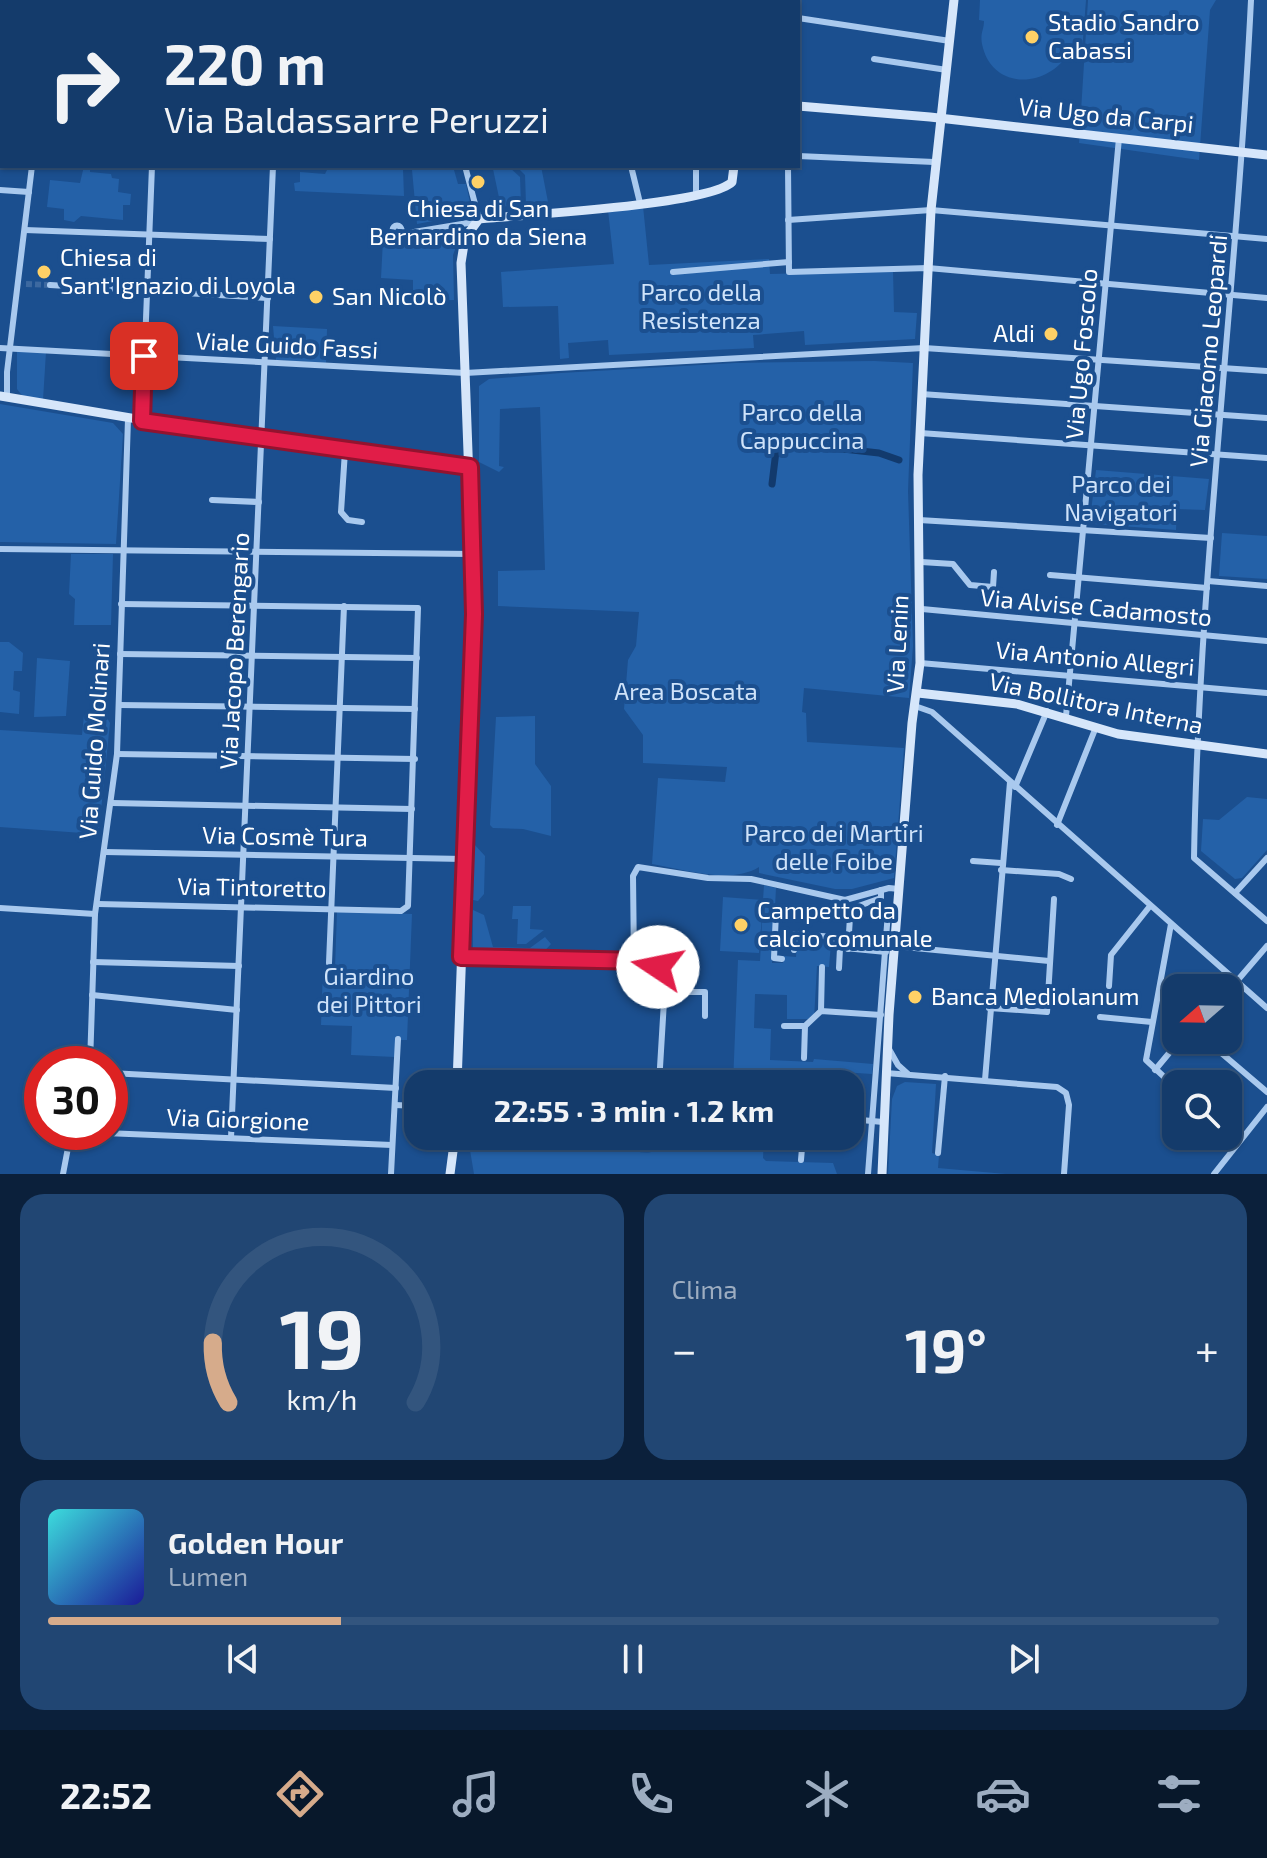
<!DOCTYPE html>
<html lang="it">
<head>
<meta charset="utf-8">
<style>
	:root { --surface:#143b6b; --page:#214673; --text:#f1f3f6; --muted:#9dadc1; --line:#33557e; --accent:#d6ab8b }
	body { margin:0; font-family:"Exo 2",sans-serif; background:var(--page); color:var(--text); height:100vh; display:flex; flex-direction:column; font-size:30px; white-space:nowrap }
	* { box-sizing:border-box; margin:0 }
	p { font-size:26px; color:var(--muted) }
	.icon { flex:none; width:44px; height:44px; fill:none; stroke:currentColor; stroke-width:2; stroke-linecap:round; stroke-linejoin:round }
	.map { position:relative; height:1174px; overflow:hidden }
	.sheet { display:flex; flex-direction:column; gap:20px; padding:20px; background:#0b203b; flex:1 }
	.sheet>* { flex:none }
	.guide { position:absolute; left:0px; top:0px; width:800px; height:168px; box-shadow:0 2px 6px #0004,0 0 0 2px var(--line); background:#143b6b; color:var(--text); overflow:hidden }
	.needle { width:52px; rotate:250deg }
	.fabs { position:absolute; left:1162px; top:974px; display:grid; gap:16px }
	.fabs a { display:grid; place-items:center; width:80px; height:80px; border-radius:16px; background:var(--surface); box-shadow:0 2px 6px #0004,0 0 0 2px var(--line); font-size:40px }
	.speed { position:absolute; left:24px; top:1046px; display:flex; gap:16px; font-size:40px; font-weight:700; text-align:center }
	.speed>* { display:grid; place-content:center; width:104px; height:104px; border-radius:50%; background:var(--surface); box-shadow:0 2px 6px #0004,0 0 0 2px var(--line); line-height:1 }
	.speed .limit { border:12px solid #d22; background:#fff; color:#111 }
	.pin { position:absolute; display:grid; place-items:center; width:68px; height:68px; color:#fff; margin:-34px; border-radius:16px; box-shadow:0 4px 12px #0006 }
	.me { position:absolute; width:88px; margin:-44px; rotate:281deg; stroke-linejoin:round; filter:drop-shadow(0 0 6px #0008) }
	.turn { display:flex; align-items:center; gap:28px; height:168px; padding:0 32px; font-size:36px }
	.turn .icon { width:104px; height:104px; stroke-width:2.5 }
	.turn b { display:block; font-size:56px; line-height:68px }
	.big { font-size:60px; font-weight:700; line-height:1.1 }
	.sheet .widget { flex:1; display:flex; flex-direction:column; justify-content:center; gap:12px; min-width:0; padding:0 28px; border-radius:24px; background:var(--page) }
	.sheet .dial { align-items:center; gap:0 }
	.dial svg { height:208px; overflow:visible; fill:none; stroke:var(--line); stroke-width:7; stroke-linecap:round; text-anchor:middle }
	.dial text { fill:var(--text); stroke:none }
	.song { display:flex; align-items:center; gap:24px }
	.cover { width:96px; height:96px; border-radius:12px; background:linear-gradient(135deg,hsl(180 70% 55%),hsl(240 70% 35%)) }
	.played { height:8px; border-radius:4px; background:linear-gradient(90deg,var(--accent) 25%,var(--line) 25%) }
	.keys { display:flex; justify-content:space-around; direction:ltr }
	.heat { display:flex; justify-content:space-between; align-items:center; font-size:44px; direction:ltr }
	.sheet .tiles { flex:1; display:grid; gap:20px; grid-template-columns:1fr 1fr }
	.widget:last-child { grid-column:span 2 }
	.trip { position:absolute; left:404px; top:1070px; width:460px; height:80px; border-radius:24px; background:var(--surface); box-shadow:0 2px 6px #0004,0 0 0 2px var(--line); font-weight:700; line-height:80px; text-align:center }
	.tabs { display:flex; height:128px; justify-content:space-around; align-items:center; background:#08182b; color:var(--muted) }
	.tabs .icon { width:56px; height:56px }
	.tabs .on { color:var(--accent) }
	.tabs b { font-size:36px; color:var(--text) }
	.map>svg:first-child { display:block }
</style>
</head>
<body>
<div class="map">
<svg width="1267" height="1174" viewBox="0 0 1267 1174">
	<rect width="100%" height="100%" fill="#1b4f8f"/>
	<g fill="#2461a8">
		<path d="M980,0H1086L1082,52H1069C1049,88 992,92 982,44C980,33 984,30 984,21L979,20Z"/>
		<path d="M1088,0H1216L1210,10L1199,160L1079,143Z"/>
		<path d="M84,166L90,167V172L111,174L112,178L119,179L118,192L131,194L130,205H123V220L81,216L74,222L64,220V209L47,207L50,180L80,183Z"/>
		<path d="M329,166L403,169L404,196L295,191L294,183L300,182V172L325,174Z"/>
		<path d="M541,166L548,202L526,204L525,175L519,169Z"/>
		<path d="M509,167L520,177L521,204L501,207L493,169Z"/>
		<path d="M412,170H454L458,184H466L471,207L460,216L417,224Z"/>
		<path d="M643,206L649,265L769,259L770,274L893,271L894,312L917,313L915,339L805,345L804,331L753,335L754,348L609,355L608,340L568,343L569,358L560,359L558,306L503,307L501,272L614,264L608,210Z"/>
		<path d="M463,228L453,255L454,300L413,301V280L381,278L383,240Z"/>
		<path d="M273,326L327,329L326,363L276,360Z"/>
		<path d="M17,351L46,352L43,400L24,398L17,389Z"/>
		<path d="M874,361L913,363L908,491L913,646L909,698L804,688L802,712L806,713L807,742L904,748L894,878L852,889H835L759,873V867C730,885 683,869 652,864L658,778L725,782L727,767L643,763V735L624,709L628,660L636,646L639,612L498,606V571L545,570L540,407L500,409L499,466L504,467L499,472L479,462V386L489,379L561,373L735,363Z"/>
		<path d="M0,404L113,423L123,434L116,544L0,542Z"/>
		<path d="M1096,470L1209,479L1205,510L1177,509L1176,530L1093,524L1090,520Z"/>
		<path d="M1222,533L1267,536V579L1219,576Z"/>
		<path d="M71,554H113L111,625H74L75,599L69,594Z"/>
		<path d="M0,642H9L23,653L22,671H14L13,690L20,692L19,714L0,712Z"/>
		<path d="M37,658L70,661L66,716L34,717Z"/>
		<path d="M84,715L107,718L110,723L99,830L96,834L0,827V730L82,735Z"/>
		<path d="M535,716V764L551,786V836L523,829L493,828L490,825L496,717Z"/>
		<path d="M1247,797L1267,799V850L1242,878L1235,879L1201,851L1203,819L1219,820Z"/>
		<path d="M474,844L485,856L484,894L478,901L473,900Z"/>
		<path d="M764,885L776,888L772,963H783L784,956L796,957L797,941L831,943L829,967L817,966L814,1019H787V995L755,994L754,1028L771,1029L770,1060L813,1062L814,1059L873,1064L872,1074L796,1069L795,1076L758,1074L757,1084H733L738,960L760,961L763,903L759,953L720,951L723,897L763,900Z"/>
		<path d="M513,906H531L530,929L544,930L526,944H517L518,919H512Z"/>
		<path d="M473,910L484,915L493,947L530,948L545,937L551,944L540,956L473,951Z"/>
		<path d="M337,911L412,914L407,1040H396L395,1057L351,1055L352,1026L321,1025L323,968H335Z"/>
		<path d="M905,1082L936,1084L932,1153L939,1155L938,1168L1006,1174H888L892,1099L897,1086Z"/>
		<path d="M666,1136L764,1138L763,1158L766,1161L833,1163L837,1174H474L469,1144C512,1144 559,1138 602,1143C626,1147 647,1161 668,1145Z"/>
	</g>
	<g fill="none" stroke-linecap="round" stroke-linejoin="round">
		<g stroke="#123a6d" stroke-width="7">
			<path d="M825,447L879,453L899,460"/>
			<path d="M772,484L777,443L814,446"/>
		</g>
		<path stroke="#3d69a0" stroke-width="6" stroke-dasharray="6 3" stroke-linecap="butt" d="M26,284L50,285"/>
		<g stroke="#a9c9ee" stroke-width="6">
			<path d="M1251,0C1237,286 1199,571 1194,858L1267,921"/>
			<path d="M599,2V0"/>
			<path d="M640,2V0"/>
			<path d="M794,2V0"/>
			<path d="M798,18L950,41"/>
			<path d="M874,59L947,70"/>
			<path d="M798,156L934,162"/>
			<path d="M465,166L479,219"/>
			<path d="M631,166L640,203"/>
			<path d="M788,166L789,272L928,268L1267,298"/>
			<path d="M0,190L29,192"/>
			<path d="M696,195V166"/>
			<path d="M788,220L931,210L1267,239"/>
			<circle cx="397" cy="230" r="4.5"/>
			<path d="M25,230L270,239"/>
			<path d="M402,231L408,233L474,222"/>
			<path d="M673,272L789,262"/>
			<path d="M50,285L268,298"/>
			<path d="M0,348L465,373L924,348L1267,371"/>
			<path d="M921,394L1267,418"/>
			<path d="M7,396V372L32,166"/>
			<path d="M142,421L152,166"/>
			<path d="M920,433L1267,458"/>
			<path d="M345,451L341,512L348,520L362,522"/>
			<path d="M212,500L259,502"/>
			<path d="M919,520L1211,538"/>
			<path d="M0,549L473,554"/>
			<path d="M921,562L953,564L970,585L993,587L994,572"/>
			<path d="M1050,575L1207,588"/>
			<path d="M1208,581L1267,586"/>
			<path d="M922,609L1267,641"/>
			<path d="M120,654L417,658"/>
			<path d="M920,663L1267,693"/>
			<path d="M119,705L415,709"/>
			<path d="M915,706L932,712L1267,1008"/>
			<path d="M1066,716L1119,138"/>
			<path d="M117,754L415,759"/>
			<path d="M1015,787L1047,711"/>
			<path d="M112,803L412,809"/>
			<path d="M1057,825L1096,727"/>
			<path d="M105,852L464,859"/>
			<path d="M973,861L1001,863"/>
			<path d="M1001,870L1059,874L1071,879"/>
			<path d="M1235,893L1267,858"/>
			<path d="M98,904L401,911L408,906L418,608L121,604"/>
			<path d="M0,908L95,914"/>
			<path d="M850,917L853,908L881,898V890"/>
			<path d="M1171,924L1146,1060L1176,1088"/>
			<path d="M894,946L1049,961"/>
			<path d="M845,948L886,952"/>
			<path d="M794,950L795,934L834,937L840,948L839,968"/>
			<path d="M461,957L662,964"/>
			<path d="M782,959L774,958L776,912L850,917L848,949"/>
			<path d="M93,962L239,966"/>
			<path d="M634,962L633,876L638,867L708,878L751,879L845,900L889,888L899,889"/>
			<path d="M329,963L344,606"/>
			<path d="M665,965V971H659L660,965Z"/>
			<path d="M1237,981L1267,946"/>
			<path d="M1109,986L1111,955L1150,906"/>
			<path d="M667,992H705V1016"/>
			<path d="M92,995L237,1010"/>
			<path d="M989,1008L1047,1012L1054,899"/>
			<path d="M821,1011L822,967"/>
			<path d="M1100,1017L1152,1022"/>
			<path d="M784,1026H805"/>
			<path d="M1206,1040L1267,1092"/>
			<path d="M889,1049L898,1065L908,1074"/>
			<path d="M804,1058L805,1026L821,1011L881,1015"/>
			<path d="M90,1064L95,914L117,754L128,419"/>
			<path d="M1155,1070L1180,1040"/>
			<path d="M110,1073L396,1088"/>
			<path d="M660,1073L697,1075L696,1084"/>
			<path d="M886,1073L1057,1087L1066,1093L1069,1105L1064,1174"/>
			<path d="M985,1080L1010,782"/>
			<path d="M659,1084L666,968"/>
			<path d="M395,1105L418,1106"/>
			<path d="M850,1119L883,1122"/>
			<path d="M81,1132L392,1145"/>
			<path d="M1228,1134L1238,1143"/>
			<path d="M231,1138L273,166"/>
			<path d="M938,1153L945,1076"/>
			<path d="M801,1160L803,1136"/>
			<path d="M63,1174L71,1132"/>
			<path d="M391,1174L398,1039"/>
			<path d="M868,1174L888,912L891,908H897"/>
			<path d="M1214,1174L1267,1107"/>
		</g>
		<g stroke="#d6e6fa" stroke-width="9">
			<path d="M750,2L751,0"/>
			<path d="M798,106L930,117L1267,155"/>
			<path d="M0,396L262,440L470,467"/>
			<path d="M918,693L1017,704L1118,734L1267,754"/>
			<path d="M457,1084L474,614L461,263L465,238L479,219C522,215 709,205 732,182L734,166"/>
			<path d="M450,1174L455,1136"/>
			<path d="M882,1174L889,1015L912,723L920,663L918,475L931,210L954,0"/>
		</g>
	</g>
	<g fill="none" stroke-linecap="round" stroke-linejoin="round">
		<g stroke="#92132f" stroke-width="20">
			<path id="route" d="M144,356L142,421L470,467L474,614L461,957L643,961L662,964L658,967"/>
		</g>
		<use href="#route" stroke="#e11d48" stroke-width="14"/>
	</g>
	<g fill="#ffd166" stroke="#1b4f8f" stroke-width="3">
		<circle cx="1032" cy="37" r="8"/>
		<circle cx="478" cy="182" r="8"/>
		<circle cx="44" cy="272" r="8"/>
		<circle cx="316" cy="297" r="8"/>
		<circle cx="1051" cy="334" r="8"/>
		<circle cx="741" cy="925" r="8"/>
		<circle cx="915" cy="997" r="8"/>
	</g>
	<g text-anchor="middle" stroke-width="8" stroke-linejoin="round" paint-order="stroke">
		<g font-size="24" fill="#fff" stroke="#1b4f8f" text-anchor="start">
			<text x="1048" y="31">Stadio Sandro<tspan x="1048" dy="28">Cabassi</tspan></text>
			<text x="478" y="217" text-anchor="middle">Chiesa di San<tspan x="478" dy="28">Bernardino da Siena</tspan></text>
			<text x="60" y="266">Chiesa di<tspan x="60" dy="28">Sant'Ignazio di Loyola</tspan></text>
			<text x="332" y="305">San Nicolò</text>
			<text x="1035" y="342" text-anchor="end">Aldi</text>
			<text x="757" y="919">Campetto da<tspan x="757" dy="28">calcio comunale</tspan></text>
			<text x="931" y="1005">Banca Mediolanum</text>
		</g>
		<g font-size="24" fill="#fff" stroke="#1b4f8f">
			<text transform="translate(1106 116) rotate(6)" y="8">Via Ugo da Carpi</text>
			<text transform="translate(287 346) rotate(3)" y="8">Viale Guido Fassi</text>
			<text transform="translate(1209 351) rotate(-85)" y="8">Via Giacomo Leopardi</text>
			<text transform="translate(1082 354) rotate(-85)" y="8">Via Ugo Foscolo</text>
			<text transform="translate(1096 608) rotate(5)" y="8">Via Alvise Cadamosto</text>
			<text transform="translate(898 644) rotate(-87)" y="8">Via Lenin</text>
			<text transform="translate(235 651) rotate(-87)" y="8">Via Jacopo Berengario</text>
			<text transform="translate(1095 659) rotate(5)" y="8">Via Antonio Allegri</text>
			<text transform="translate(1096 704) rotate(12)" y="8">Via Bollitora Interna</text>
			<text transform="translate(95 741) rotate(-86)" y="8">Via Guido Molinari</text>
			<text transform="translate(285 837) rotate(1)" y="8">Via Cosmè Tura</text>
			<text transform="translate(252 888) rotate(1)" y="8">Via Tintoretto</text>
			<text transform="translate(238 1120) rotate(2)" y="8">Via Giorgione</text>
		</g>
		<g font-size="24" fill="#cfe3fa" stroke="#1b4f8f">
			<text x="701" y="301">Parco della<tspan x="701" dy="28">Resistenza</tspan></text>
			<text x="802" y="421">Parco della<tspan x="802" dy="28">Cappuccina</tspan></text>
			<text x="1121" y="493">Parco dei<tspan x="1121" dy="28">Navigatori</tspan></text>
			<text x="686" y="700">Area Boscata</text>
			<text x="834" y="842">Parco dei Martiri<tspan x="834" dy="28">delle Foibe</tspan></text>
			<text x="369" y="985">Giardino<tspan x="369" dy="28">dei Pittori</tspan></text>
		</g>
	</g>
</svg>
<div class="fabs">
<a><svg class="needle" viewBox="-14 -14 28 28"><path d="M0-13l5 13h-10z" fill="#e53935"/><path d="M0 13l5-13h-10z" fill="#9dadc1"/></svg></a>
<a><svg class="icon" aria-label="search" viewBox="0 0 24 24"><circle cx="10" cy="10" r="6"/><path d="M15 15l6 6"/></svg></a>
</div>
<div class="speed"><div class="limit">30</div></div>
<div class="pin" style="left:144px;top:356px;background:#d93025"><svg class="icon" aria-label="arrive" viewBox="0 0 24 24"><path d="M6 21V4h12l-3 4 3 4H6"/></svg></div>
<svg class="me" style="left:658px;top:967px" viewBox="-20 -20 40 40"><circle r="19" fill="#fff"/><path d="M0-13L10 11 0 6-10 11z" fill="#e11d48"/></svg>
<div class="trip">22:55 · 3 min · 1.2 km</div>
<div class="guide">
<div class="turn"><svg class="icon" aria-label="right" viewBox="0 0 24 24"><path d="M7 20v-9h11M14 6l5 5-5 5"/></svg><div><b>220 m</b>Via Baldassarre Peruzzi</div></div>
</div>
</div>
<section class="sheet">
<div class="tiles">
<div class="widget dial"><svg viewBox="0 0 100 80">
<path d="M14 69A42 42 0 1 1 86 69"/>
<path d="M14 69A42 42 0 0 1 8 46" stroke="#d6ab8b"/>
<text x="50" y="56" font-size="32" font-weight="700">19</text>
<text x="50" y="72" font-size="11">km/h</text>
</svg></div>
<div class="widget"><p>Clima</p>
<div class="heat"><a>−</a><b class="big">19°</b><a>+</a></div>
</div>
<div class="widget">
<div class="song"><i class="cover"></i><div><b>Golden Hour</b><p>Lumen</p></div></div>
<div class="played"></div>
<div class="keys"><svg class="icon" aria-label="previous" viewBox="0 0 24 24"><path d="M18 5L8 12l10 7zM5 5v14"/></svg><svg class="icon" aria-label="pause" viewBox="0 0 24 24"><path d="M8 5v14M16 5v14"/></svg><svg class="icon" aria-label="next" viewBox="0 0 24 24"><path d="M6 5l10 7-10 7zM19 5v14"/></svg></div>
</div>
</div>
</section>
<nav class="tabs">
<b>22:52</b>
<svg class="icon on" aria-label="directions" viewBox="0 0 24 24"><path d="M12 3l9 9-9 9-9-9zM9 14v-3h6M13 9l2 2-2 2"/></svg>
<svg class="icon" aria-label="music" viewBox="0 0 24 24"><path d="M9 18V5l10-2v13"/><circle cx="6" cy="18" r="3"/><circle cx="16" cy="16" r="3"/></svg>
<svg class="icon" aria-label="phone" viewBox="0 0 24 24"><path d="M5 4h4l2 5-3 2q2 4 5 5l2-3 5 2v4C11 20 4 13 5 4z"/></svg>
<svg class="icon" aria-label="climate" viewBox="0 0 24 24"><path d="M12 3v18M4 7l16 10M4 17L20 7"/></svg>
<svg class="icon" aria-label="car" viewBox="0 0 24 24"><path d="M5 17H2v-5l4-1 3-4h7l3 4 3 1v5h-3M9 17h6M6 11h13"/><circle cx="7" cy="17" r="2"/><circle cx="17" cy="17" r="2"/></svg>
<svg class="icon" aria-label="filters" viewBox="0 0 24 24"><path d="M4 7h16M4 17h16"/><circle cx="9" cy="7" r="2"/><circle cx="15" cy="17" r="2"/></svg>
</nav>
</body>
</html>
